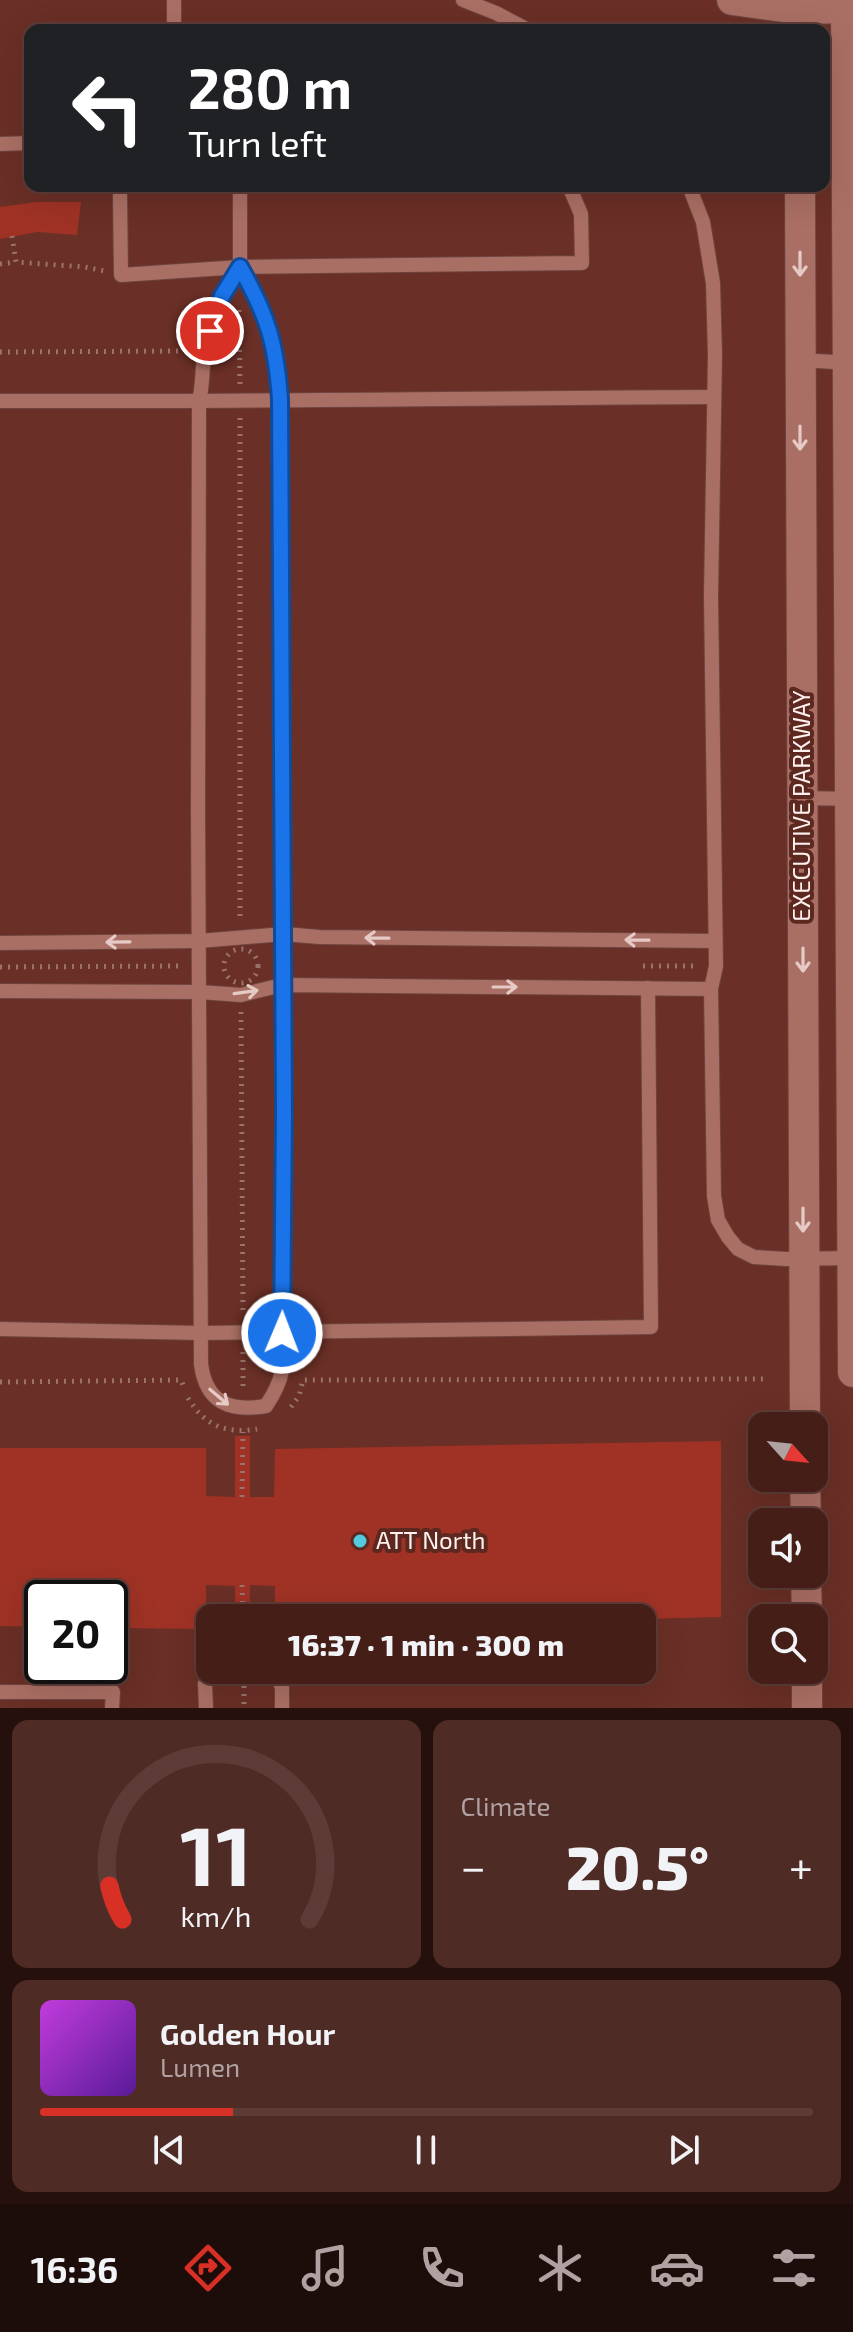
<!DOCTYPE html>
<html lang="en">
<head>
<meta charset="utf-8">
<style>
	:root { --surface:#451e18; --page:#4f2b25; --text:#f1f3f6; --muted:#b0a2a2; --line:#5d3c37; --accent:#d93025 }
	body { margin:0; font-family:"Exo 2",sans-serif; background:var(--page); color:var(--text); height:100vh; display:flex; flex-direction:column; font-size:30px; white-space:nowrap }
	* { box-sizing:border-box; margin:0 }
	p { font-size:26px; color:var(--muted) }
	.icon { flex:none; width:44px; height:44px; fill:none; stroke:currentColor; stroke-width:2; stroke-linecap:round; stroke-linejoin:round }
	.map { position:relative; height:1708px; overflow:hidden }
	.panel { display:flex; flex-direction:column; gap:12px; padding:12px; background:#26100d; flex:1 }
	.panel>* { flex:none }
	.top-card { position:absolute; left:24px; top:24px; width:806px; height:168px; border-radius:16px; box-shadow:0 8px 32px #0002,0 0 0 2px var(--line); background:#202124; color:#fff; overflow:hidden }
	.needle { width:52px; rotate:117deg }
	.tools { position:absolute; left:748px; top:1412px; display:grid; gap:16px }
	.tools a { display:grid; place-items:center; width:80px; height:80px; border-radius:16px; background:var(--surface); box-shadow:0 8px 32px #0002,0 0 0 2px var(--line); font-size:40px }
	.speed { position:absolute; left:24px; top:1580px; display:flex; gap:16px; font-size:40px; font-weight:700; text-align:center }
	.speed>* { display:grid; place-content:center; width:104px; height:104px; border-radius:50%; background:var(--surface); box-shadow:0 8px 32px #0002,0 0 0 2px var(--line); line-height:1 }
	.speed .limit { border:4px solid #111; border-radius:12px; background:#fff; color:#111 }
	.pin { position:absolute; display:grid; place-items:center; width:68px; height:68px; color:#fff; margin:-34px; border:4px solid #fff; border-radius:50%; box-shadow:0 2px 8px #0007 }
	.me { position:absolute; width:88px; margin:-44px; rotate:1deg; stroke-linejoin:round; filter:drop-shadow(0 0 6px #0008) }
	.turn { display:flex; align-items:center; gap:28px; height:168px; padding:0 32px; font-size:36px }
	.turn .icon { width:104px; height:104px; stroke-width:2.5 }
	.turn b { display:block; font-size:56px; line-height:68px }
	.big { font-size:60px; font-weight:800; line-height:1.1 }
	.panel .widget { flex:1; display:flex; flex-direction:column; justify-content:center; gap:12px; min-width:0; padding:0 28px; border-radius:16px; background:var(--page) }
	.panel .dial { align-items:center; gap:0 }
	.dial svg { height:208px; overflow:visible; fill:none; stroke:var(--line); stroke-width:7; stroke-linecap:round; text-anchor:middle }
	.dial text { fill:var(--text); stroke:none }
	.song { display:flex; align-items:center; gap:24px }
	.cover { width:96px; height:96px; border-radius:12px; background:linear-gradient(135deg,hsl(290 70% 55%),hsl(270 70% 35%)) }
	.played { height:8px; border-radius:4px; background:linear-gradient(90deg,var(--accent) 25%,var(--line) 25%) }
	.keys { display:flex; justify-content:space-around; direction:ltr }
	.heat { display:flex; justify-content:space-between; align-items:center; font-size:44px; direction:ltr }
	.panel .tiles { flex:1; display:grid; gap:12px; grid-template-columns:1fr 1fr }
	.widget:last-child { grid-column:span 2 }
	.trip { position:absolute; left:196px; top:1604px; width:460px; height:80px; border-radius:16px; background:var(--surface); box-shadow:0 8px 32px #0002,0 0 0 2px var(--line); font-weight:800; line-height:80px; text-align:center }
	.tab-bar { display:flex; height:128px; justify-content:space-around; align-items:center; background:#1c0c0a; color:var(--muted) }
	.tab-bar .icon { width:56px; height:56px }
	.tab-bar .current { color:var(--accent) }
	.tab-bar b { font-size:36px; color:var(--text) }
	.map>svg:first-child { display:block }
</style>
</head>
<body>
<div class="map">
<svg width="853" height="1708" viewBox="0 0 853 1708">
	<rect width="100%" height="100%" fill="#5c2820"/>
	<path fill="#6a2f26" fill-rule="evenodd" d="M0,0H853V1708H0ZM30,30H824V186H30ZM762,1426H814V1478H762ZM762,1522H814V1574H762ZM42,1598H110V1666H42ZM210,1618H642V1670H210ZM762,1618H814V1670H762Z"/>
	<g fill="#9f3225">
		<path d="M37,202H81L77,235L37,232L0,239V207Z"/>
		<path d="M235,1436H250V1497H274L275,1449L721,1441V1617L642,1619L275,1618V1586L250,1585V1618H235V1586L206,1585V1629L110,1628V1598H42V1627L0,1626V1448H206V1496L235,1497Z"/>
	</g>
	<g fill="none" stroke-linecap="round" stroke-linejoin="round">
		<g stroke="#6d443f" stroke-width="16">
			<g id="lane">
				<path d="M463,0L496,13L528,30"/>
				<path d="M174,30V0"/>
				<path d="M0,144L30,143"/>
				<path d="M240,186V267L258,298L272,337L277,362L280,399L284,934L282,1333C285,1365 284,1379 266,1406C230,1412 206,1403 201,1364L198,811L199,402C203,384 202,367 205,350C211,320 223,293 240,267"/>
				<path d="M689,186L703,222L713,283L715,355L711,596L716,966L711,989L714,1196L718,1220L728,1237L738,1249L754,1257L786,1259L853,1258"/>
				<path d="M120,195L121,275L240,267L582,263L581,214L569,186"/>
				<path d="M800,360L851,363"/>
				<path d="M0,401C238,402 475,398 713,397"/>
				<path d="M802,798L853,799"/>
				<path d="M0,943L199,941L284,934L319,937L715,941"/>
				<path d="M0,991L199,992L241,995L282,985L711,989"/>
				<path d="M0,1329L201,1333L651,1327L648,988"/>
				<path d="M276,1670L282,1688V1708"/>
				<path d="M0,1692H113L112,1708"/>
				<path d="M206,1708L205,1684L211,1670"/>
			</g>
		</g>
		<g stroke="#6d443f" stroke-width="32">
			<g id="street">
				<path d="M732,0L799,9L853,8"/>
				<path d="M846,10L853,1372"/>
				<path d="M800,186L805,1426"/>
				<path d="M805,1478L806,1522"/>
				<path d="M806,1574L807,1618"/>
				<path d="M807,1670V1708"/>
			</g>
		</g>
		<g stroke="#99736d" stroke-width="5" stroke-dasharray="2 6" stroke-linecap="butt">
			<path d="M12,236L16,262L85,267L104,271"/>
			<path d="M0,264L16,262"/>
			<path d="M239,310L240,384"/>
			<path d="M0,352L186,351"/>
			<path d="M240,418V920"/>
			<circle cx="241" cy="966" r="17"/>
			<path d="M643,966H697"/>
			<path d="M0,967L183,966"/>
			<path d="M241,1012L243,1314"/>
			<path d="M243,1352V1390"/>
			<path d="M0,1382L181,1380L183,1385"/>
			<path d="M188,1398C205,1426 226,1434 257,1429"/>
			<path d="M291,1407L299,1396L303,1380L766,1379"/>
			<path d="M242,1497L243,1432"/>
			<path d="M242,1585L243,1618"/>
			<path d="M244,1670V1708"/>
		</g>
		<use href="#lane" stroke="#aa6f64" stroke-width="14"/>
		<use href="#street" stroke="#aa6f64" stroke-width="30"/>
	</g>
	<defs><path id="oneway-shaft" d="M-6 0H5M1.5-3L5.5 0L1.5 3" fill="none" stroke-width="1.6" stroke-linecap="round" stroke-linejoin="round" transform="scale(2)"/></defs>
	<g stroke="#e6cac5">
		<use href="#oneway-shaft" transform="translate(800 264) rotate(90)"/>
		<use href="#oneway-shaft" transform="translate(800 438) rotate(90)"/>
		<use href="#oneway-shaft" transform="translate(377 938) rotate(-179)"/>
		<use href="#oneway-shaft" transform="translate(637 940) rotate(-179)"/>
		<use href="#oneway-shaft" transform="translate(118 942) rotate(179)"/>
		<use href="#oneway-shaft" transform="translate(803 960) rotate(90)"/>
		<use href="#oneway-shaft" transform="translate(505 987)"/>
		<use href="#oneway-shaft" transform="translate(246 992) rotate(-8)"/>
		<use href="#oneway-shaft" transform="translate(803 1220) rotate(90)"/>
		<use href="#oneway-shaft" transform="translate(219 1397) rotate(40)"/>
	</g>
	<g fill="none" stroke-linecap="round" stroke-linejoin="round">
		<g stroke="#114b97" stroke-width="20">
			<path id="route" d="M210,331L222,296L240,267C268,316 276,344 280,399L284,1113L282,1333"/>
		</g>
		<use href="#route" stroke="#1a73e8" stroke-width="14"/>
	</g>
	<circle fill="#54cade" stroke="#5c2820" stroke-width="3" cx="360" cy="1541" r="8"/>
	<g text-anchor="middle" stroke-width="8" stroke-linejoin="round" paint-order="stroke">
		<g font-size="24" fill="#fff1ee" stroke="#5c2820">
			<text transform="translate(802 806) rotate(-90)" y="8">EXECUTIVE PARKWAY</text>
		</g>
		<g font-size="24" fill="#fff1ee" stroke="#5c2820" text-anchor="start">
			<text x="376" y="1549">ATT North</text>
		</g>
	</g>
</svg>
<div class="tools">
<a><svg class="needle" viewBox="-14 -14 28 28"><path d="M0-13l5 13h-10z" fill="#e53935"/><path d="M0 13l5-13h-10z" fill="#b0a2a2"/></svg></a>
<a><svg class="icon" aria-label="sound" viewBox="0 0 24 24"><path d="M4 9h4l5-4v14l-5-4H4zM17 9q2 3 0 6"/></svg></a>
<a><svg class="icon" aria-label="search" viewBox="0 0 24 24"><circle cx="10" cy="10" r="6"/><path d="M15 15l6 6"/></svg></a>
</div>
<div class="speed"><div class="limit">20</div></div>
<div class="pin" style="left:210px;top:331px;background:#d93025"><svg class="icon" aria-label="arrive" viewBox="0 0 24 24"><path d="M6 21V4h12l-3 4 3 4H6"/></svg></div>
<svg class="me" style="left:282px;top:1333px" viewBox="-20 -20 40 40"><circle r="17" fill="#1a73e8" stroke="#fff" stroke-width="3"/><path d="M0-11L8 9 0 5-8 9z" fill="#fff"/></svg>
<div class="trip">16:37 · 1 min · 300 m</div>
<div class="top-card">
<div class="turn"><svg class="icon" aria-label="left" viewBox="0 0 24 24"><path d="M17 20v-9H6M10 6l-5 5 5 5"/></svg><div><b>280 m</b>Turn left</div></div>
</div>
</div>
<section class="panel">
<div class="tiles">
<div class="widget dial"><svg viewBox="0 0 100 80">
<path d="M14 69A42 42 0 1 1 86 69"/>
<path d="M14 69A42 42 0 0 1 9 56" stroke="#d93025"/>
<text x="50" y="56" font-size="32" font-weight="700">11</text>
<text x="50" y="72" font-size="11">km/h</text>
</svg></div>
<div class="widget"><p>Climate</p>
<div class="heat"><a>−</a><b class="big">20.5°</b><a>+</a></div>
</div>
<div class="widget">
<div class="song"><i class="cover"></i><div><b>Golden Hour</b><p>Lumen</p></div></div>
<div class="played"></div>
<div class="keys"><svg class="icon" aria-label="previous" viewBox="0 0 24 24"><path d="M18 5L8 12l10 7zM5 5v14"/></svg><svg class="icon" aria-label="pause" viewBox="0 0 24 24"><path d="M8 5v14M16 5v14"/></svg><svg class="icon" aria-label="next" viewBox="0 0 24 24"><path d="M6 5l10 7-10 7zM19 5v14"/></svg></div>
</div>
</div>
</section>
<nav class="tab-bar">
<b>16:36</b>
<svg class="icon current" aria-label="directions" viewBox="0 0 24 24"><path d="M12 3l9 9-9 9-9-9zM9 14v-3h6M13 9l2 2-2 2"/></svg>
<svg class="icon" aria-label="music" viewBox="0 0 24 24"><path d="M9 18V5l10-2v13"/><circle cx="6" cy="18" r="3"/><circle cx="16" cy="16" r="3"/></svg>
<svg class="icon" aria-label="phone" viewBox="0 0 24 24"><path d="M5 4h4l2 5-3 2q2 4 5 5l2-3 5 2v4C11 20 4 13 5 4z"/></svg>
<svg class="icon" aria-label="climate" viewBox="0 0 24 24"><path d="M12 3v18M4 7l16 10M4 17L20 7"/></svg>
<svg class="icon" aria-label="car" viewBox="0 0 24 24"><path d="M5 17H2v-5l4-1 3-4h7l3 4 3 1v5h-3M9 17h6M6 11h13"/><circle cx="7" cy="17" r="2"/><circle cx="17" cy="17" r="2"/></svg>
<svg class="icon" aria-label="filters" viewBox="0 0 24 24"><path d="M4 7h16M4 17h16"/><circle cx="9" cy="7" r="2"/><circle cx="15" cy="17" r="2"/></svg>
</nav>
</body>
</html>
